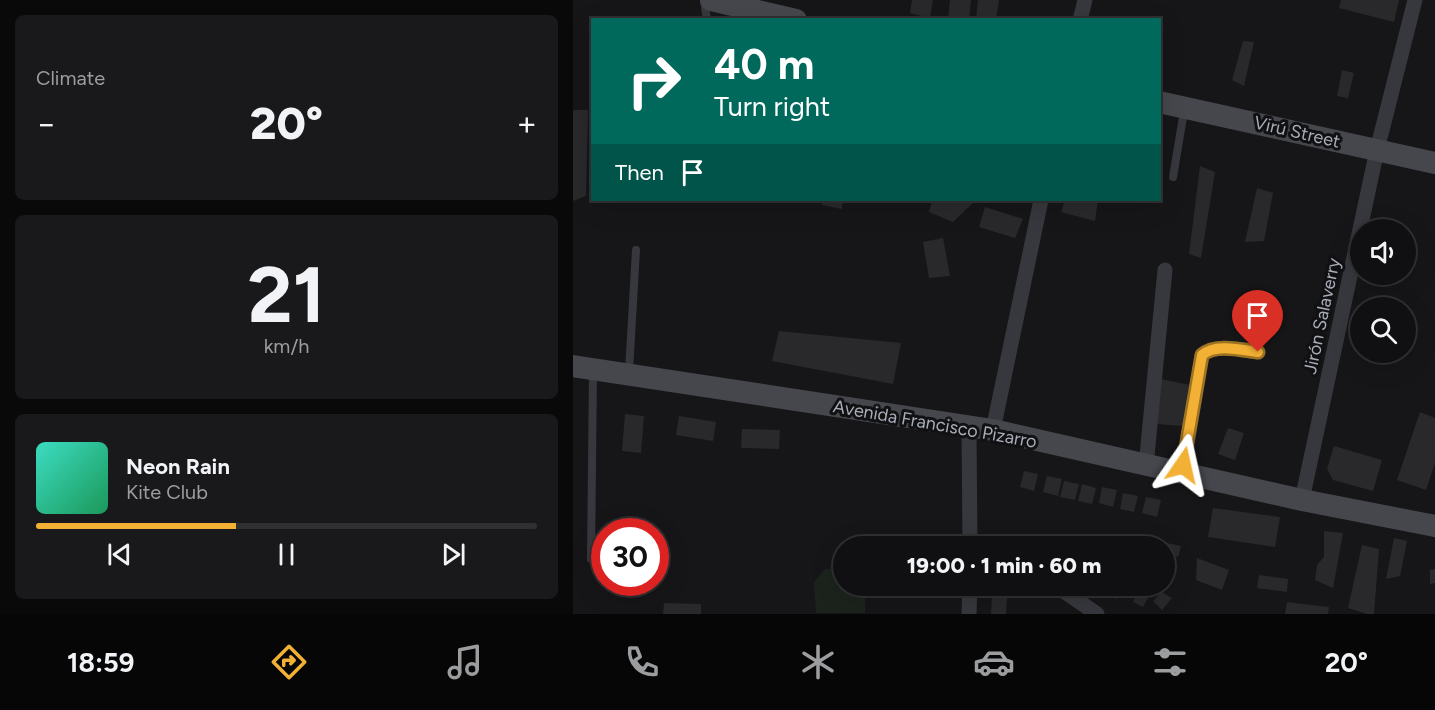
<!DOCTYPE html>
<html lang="en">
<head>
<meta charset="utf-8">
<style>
	:root { --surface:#101012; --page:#19191b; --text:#f1f3f6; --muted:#9c9d9f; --line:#303032; --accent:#f2b134 }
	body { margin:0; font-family:Figtree,sans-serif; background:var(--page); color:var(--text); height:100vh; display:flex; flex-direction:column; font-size:22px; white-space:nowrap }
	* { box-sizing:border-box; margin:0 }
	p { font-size:20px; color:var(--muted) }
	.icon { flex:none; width:33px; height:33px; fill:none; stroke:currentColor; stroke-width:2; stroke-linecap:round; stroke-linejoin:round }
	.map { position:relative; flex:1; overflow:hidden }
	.details { display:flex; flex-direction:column; gap:15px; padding:15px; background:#09090a; width:573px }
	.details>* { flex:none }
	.guide { position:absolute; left:18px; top:18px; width:570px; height:183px; border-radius:0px; box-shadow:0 6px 24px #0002,0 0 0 2px var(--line); background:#00695c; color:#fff; overflow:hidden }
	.controls { position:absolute; left:777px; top:219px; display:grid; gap:12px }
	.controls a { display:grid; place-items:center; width:66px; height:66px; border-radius:50%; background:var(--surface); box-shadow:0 6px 24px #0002,0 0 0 2px var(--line); font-size:30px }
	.speed { position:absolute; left:18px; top:518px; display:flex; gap:12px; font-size:30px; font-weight:700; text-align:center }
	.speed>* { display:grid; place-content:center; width:78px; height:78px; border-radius:50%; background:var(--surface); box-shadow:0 6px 24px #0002,0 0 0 2px var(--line); line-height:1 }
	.speed .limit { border:9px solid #d22; background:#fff; color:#111 }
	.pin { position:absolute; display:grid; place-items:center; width:51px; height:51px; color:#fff; margin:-62px -26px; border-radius:50% 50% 50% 0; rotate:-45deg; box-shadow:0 0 6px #0007 }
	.pin .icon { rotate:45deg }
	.me { position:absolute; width:66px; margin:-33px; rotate:11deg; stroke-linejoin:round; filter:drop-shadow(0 0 4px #0008) }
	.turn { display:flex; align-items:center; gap:21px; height:126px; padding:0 24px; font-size:27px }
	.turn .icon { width:78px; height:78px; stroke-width:2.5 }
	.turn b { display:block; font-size:42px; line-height:51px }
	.then { display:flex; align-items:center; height:57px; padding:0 24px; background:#0003; gap:12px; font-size:22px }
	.big { font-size:45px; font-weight:800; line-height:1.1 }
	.details .widget { flex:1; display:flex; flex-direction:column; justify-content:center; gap:9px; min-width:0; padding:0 21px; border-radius:9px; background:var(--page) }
	.details .dial { align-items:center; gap:0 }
	.dial b { font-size:78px; line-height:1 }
	.song { display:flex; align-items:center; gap:18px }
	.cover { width:72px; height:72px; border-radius:9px; background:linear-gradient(135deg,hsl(170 70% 55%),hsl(150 70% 35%)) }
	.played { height:6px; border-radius:3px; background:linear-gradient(90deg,var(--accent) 40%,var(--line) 40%) }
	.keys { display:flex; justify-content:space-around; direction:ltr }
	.heat { display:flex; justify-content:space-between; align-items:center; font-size:33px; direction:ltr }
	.trip { position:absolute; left:260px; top:536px; width:342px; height:60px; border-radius:30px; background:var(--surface); box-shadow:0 6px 24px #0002,0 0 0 2px var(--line); font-weight:800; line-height:60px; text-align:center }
	.dock { display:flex; height:96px; justify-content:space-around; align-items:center; background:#060607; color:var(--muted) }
	.dock .icon { width:42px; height:42px }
	.dock .active { color:var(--accent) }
	.dock b { font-size:27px; color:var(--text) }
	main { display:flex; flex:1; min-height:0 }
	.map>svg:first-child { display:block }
</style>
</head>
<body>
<main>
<section class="details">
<div class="widget"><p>Climate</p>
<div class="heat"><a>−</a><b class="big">20°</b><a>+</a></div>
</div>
<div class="widget dial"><b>21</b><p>km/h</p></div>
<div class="widget">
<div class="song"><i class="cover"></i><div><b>Neon Rain</b><p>Kite Club</p></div></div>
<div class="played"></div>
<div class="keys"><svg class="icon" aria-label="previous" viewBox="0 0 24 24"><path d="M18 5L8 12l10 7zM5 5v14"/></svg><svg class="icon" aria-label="pause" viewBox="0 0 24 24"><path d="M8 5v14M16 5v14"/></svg><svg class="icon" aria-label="next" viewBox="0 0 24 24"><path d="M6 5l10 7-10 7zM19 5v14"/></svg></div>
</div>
</section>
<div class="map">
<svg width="862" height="614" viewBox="0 0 862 614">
	<rect width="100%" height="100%" fill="#161618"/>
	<path fill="#1c231d" d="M270,568V585H292V613H243L241,582L252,569Z"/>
	<g fill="#29292c">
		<path d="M339,0H360L357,18L337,13Z"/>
		<path d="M377,0H398L396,20H375Z"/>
		<path d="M405,0H426L423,20H403Z"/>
		<path d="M768,0H826L821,22L766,8Z"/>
		<path d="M670,41L681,42L671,86L659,80Z"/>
		<path d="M769,70L781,73L775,98L764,96Z"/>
		<path d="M0,110H15L13,196L0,201Z"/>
		<path d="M627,166L642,172L628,258L616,254Z"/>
		<path d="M684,188L700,193L691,241L672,242Z"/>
		<path d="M249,200H270L269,209L249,205Z"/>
		<path d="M359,200H403L380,222L356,212Z"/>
		<path d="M492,200H525L522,221L488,212Z"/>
		<path d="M412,207L450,219L442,238L406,227Z"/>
		<path d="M370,238L377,276L356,278L350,242Z"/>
		<path d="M206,331L328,343L320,384L199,361Z"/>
		<path d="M588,379L617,385L610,426L583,424Z"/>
		<path d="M847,412L862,418V463L853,490L824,480Z"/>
		<path d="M52,414L71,416L68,453L49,451Z"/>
		<path d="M106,416L143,422L140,441L103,435Z"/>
		<path d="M655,428L671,433L662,460L645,454Z"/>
		<path d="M169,429L207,430L206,449L168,448Z"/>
		<path d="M761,446L809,460L800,491L760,480L754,469Z"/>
		<path d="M451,471L465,474L461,491L447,487Z"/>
		<path d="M474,476L489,479L485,496L470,492Z"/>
		<path d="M491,481L506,484L502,500L487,497Z"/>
		<path d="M509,484L523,488L519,504L505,501Z"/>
		<path d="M529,487L544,490L540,507L526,503Z"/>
		<path d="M550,493L565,496L561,512L547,509Z"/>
		<path d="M573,497L588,500L584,517L569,513Z"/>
		<path d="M640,508L707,517L702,547L635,537Z"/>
		<path d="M751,531L770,533L760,588L742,580L744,565L751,557Z"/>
		<path d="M821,538L834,541L827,576L813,579Z"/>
		<path d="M450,539L466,543L465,546H448Z"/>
		<path d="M578,540L608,546L605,557L591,554V546H579Z"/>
		<path d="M789,545L806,549L801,614H794L775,608Z"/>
		<path d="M624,558L656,570L649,590L623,580Z"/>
		<path d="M862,569V583L857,584V570Z"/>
		<path d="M686,575L715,579L714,592L684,588Z"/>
		<path d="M542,585H550L544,599L537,597Z"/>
		<path d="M569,585L580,589L570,607L560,602Z"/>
		<path d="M589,592L599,598L589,610L580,601Z"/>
		<path d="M419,597L434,598L433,614H418Z"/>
		<path d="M714,602L756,607L755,614H712Z"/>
		<path d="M91,603L128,604V614H90Z"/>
	</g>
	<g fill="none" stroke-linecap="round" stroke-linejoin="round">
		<g stroke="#37383d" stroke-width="8">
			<path d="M131,1L134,20"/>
			<path d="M600,177L611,111"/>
			<path d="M56,371L63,250"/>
			<path d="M18,559L20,370"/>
		</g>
		<g stroke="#37383d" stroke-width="15">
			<path d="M507,20L512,0"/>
			<path d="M396,428L397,546"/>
			<path d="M420,430L468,200"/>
			<path d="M573,466L592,270"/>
			<path d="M609,474L629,355C642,343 669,350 685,352"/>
			<path d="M729,500L804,150L842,0"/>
			<path d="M482,585L524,614"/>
			<path d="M396,614L397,585"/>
		</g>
		<g stroke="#45474d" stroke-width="22">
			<path d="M138,0L223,20"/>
			<path d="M586,102L862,163"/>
			<path d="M0,366L420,430L729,500L862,526"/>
		</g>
	</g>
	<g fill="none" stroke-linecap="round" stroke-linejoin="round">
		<g stroke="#9d7322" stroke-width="15">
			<path id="route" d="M610,465L629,355C642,343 669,350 685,352"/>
		</g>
		<use href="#route" stroke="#f2b134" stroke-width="10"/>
	</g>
	<g text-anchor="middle" stroke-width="6" stroke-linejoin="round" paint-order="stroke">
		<g font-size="18" fill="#a8adb8" stroke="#111113">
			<text transform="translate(724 132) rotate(13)" y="6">Virú Street</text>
			<text transform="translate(749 316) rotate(-78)" y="6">Jirón Salaverry</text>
			<text transform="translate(362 424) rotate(10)" y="6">Avenida Francisco Pizarro</text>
		</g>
	</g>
</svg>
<div class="controls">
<a><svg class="icon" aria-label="sound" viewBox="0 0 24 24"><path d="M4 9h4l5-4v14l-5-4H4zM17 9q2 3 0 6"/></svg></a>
<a><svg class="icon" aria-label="search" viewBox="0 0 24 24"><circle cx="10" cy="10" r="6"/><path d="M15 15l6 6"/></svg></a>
</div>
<div class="speed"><div class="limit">30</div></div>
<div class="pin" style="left:685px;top:352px;background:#d93025"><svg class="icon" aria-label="arrive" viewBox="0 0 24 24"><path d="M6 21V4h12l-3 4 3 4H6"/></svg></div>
<svg class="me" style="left:610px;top:465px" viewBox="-20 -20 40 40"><path d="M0-17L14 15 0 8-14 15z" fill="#f2b134" stroke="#fff" stroke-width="4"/></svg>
<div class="trip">19:00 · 1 min · 60 m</div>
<div class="guide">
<div class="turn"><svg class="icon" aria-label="right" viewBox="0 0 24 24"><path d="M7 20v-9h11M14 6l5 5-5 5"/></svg><div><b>40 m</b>Turn right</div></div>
<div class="then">Then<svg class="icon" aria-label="arrive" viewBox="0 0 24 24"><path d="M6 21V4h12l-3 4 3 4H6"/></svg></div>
</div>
</div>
</main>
<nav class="dock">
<b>18:59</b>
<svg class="icon active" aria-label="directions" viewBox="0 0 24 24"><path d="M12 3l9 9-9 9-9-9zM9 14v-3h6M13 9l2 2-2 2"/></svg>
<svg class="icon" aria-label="music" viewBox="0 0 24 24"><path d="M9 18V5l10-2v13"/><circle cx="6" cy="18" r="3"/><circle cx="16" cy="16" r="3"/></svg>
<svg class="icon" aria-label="phone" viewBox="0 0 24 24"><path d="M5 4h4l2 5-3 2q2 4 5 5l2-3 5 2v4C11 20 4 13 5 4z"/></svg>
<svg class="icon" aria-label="climate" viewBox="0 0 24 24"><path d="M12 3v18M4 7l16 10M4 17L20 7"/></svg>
<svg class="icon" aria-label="car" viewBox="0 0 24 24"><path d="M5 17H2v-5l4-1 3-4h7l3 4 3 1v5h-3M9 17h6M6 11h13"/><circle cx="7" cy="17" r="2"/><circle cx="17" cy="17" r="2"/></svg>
<svg class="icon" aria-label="filters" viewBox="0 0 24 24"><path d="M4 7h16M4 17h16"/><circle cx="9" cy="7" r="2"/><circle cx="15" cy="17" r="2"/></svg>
<b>20°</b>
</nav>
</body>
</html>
